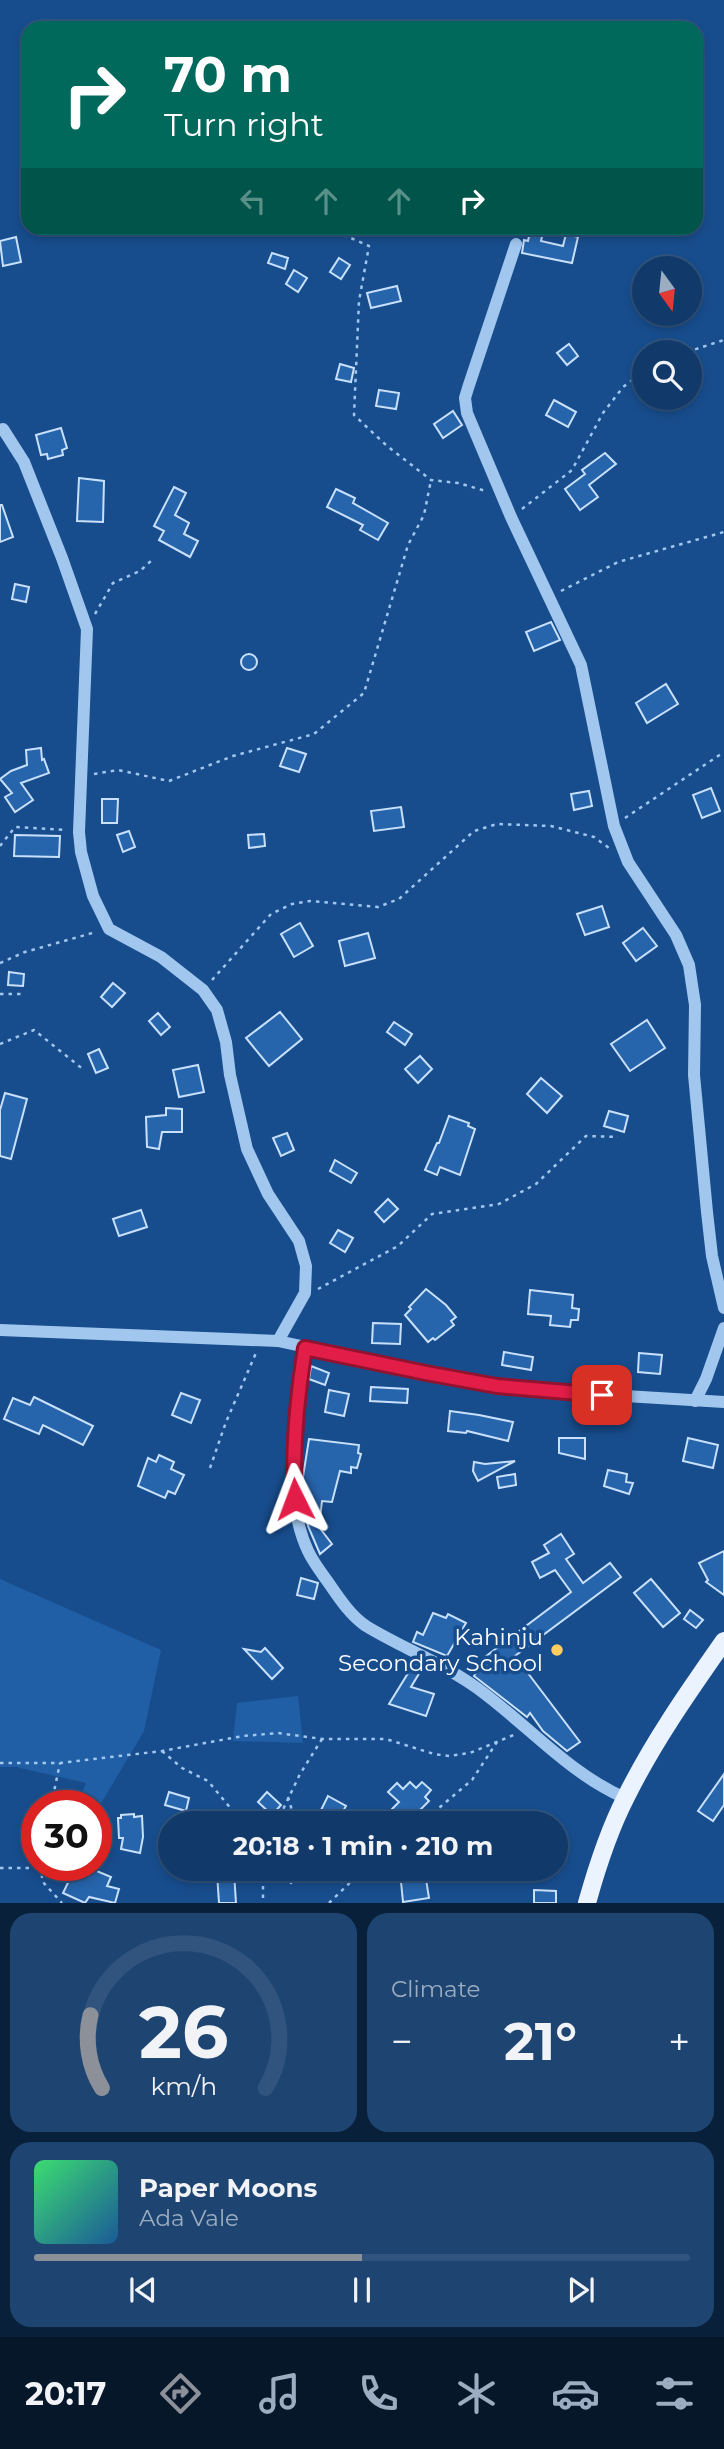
<!DOCTYPE html>
<html lang="en">
<head>
<meta charset="utf-8">
<style>
	:root { --surface:#113a6a; --page:#1e4572; --text:#f1f3f6; --muted:#9cadc1; --line:#30547e; --accent:#8c9099 }
	body { margin:0; font-family:Montserrat,sans-serif; background:var(--page); color:var(--text); height:100vh; display:flex; flex-direction:column; font-size:26px; white-space:nowrap }
	* { box-sizing:border-box; margin:0 }
	p { font-size:23px; color:var(--muted) }
	.icon { flex:none; width:38px; height:38px; fill:none; stroke:currentColor; stroke-width:2; stroke-linecap:round; stroke-linejoin:round }
	.map { position:relative; height:1903px; overflow:hidden }
	.sheet { display:flex; flex-direction:column; gap:10px; padding:10px; background:#09203a; flex:1 }
	.sheet>* { flex:none }
	.top-card { position:absolute; left:21px; top:21px; width:682px; height:214px; border-radius:21px; box-shadow:0 4px 10px #0003,0 0 0 2px var(--line); background:#00695c; color:#fff; overflow:hidden }
	.needle { width:46px; rotate:165deg }
	.buttons { position:absolute; left:632px; top:256px; display:grid; gap:14px }
	.buttons a { display:grid; place-items:center; width:70px; height:70px; border-radius:50%; background:var(--surface); box-shadow:0 4px 10px #0003,0 0 0 2px var(--line); font-size:35px }
	.speed { position:absolute; left:21px; top:1790px; display:flex; gap:14px; font-size:35px; font-weight:700; text-align:center }
	.speed>* { display:grid; place-content:center; width:91px; height:91px; border-radius:50%; background:var(--surface); box-shadow:0 4px 10px #0003,0 0 0 2px var(--line); line-height:1 }
	.speed .limit { border:10px solid #d22; background:#fff; color:#111 }
	.pin { position:absolute; display:grid; place-items:center; width:60px; height:60px; color:#fff; margin:-30px; border-radius:14px; box-shadow:0 4px 10px #0006 }
	.me { position:absolute; width:77px; margin:-38px; rotate:357deg; stroke-linejoin:round; filter:drop-shadow(0 0 5px #0008) }
	.turn { display:flex; align-items:center; gap:24px; height:147px; padding:0 28px; font-size:32px }
	.turn .icon { width:91px; height:91px; stroke-width:2.5 }
	.turn b { display:block; font-size:49px; line-height:60px }
	.lanes { display:flex; align-items:center; height:66px; padding:0 28px; background:#0003; justify-content:center; gap:35px; direction:ltr }
	.lanes .off { opacity:.35 }
	.big { font-size:52px; font-weight:700; line-height:1.1 }
	.sheet .card { flex:1; display:flex; flex-direction:column; justify-content:center; gap:10px; min-width:0; padding:0 24px; border-radius:21px; background:var(--page) }
	.sheet .dial { align-items:center; gap:0 }
	.dial svg { height:182px; overflow:visible; fill:none; stroke:var(--line); stroke-width:7; stroke-linecap:round; text-anchor:middle }
	.dial text { fill:var(--text); stroke:none }
	.song { display:flex; align-items:center; gap:21px }
	.cover { width:84px; height:84px; border-radius:10px; background:linear-gradient(135deg,hsl(140 70% 55%),hsl(210 70% 35%)) }
	.played { height:7px; border-radius:4px; background:linear-gradient(90deg,var(--accent) 50%,var(--line) 50%) }
	.keys { display:flex; justify-content:space-around; direction:ltr }
	.heat { display:flex; justify-content:space-between; align-items:center; font-size:38px; direction:ltr }
	.sheet .tiles { flex:1; display:grid; gap:10px; grid-template-columns:1fr 1fr }
	.card:last-child { grid-column:span 2 }
	.trip { position:absolute; left:158px; top:1811px; width:410px; height:70px; border-radius:35px; background:var(--surface); box-shadow:0 4px 10px #0003,0 0 0 2px var(--line); font-weight:700; line-height:70px; text-align:center }
	.dock { display:flex; height:112px; justify-content:space-around; align-items:center; background:#07172a; color:var(--muted) }
	.dock .icon { width:49px; height:49px }
	.dock .on { color:var(--accent) }
	.dock b { font-size:32px; color:var(--text) }
	.map>svg:first-child { display:block }
</style>
</head>
<body>
<div class="map">
<svg width="724" height="1903" viewBox="0 0 724 1903">
	<rect width="100%" height="100%" fill="#174d8d"/>
	<g fill="#205fa6">
		<path d="M0,1579L161,1650L144,1731L96,1812V1806L77,1804L86,1783L16,1767H0Z"/>
		<path d="M298,1696L303,1743L233,1741L237,1703Z"/>
	</g>
	<g fill="#2664ab" stroke="#c8e0fb" stroke-width="2">
		<path d="M531,228H544L541,241L563,246L566,234L578,237L572,263L522,253L524,240L528,241Z"/>
		<path d="M16,237L21,262L3,266L0,241Z"/>
		<path d="M272,253L288,258L285,269L268,263Z"/>
		<path d="M339,258L350,265L341,279L330,272Z"/>
		<path d="M294,270L307,278L298,292L286,284Z"/>
		<path d="M397,286L401,301L371,308L367,293Z"/>
		<path d="M569,344L578,356L567,365L557,353Z"/>
		<path d="M340,364L354,368L351,382L336,379Z"/>
		<path d="M379,390L399,393L396,409L376,406Z"/>
		<path d="M554,400L576,412L568,427L546,415Z"/>
		<path d="M453,411L462,425L443,438L434,424Z"/>
		<path d="M61,428L67,448L62,450L63,455L48,459L47,454L41,455L36,435Z"/>
		<path d="M605,453L616,464L589,485L598,497L580,510L565,489L585,474L582,470Z"/>
		<path d="M79,478L104,481L103,522L77,521Z"/>
		<path d="M174,487L186,493L175,515L189,523L184,534L198,541L190,557L159,540L164,531L154,526Z"/>
		<path d="M336,489L355,498L353,503L388,523L378,540L360,530L363,525L327,507Z"/>
		<path d="M0,505H2L13,537L0,542Z"/>
		<path d="M15,584L29,587L26,602L12,599Z"/>
		<path d="M551,622L560,640L534,651L526,632Z"/>
		<circle cx="249" cy="662" r="8"/>
		<path d="M666,684L678,704L647,723L636,703Z"/>
		<path d="M41,748L42,760L44,759L49,773L21,783L33,800L15,812L5,797L12,793L0,779L11,771L27,765L26,750Z"/>
		<path d="M287,748L306,754L299,772L280,766Z"/>
		<path d="M711,788L720,811L702,818L693,795Z"/>
		<path d="M589,791L592,806L574,810L571,794Z"/>
		<path d="M102,799H118L117,823H102Z"/>
		<path d="M401,807L404,827L374,831L371,811Z"/>
		<path d="M129,831L135,847L123,852L117,835Z"/>
		<path d="M264,834L265,846L249,848L248,835Z"/>
		<path d="M15,835L60,836L59,857L14,856Z"/>
		<path d="M602,906L609,927L585,935L577,914Z"/>
		<path d="M300,923L313,946L294,957L281,934Z"/>
		<path d="M643,928L657,946L636,961L623,943Z"/>
		<path d="M368,933L375,958L345,966L339,941Z"/>
		<path d="M9,972L24,974L23,986L8,985Z"/>
		<path d="M113,983L125,993L112,1007L101,997Z"/>
		<path d="M280,1012L302,1039L269,1066L246,1038Z"/>
		<path d="M158,1013L170,1027L161,1035L149,1021Z"/>
		<path d="M647,1020L665,1048L630,1071L611,1044Z"/>
		<path d="M394,1022L412,1034L405,1045L387,1032Z"/>
		<path d="M99,1049L108,1068L96,1073L88,1054Z"/>
		<path d="M420,1056L432,1069L418,1083L405,1069Z"/>
		<path d="M198,1065L204,1092L179,1097L173,1070Z"/>
		<path d="M541,1078L562,1096L547,1113L527,1094Z"/>
		<path d="M5,1093L27,1099L11,1159L0,1156V1110Z"/>
		<path d="M166,1108L182,1109V1132H162L159,1149L147,1147L146,1117L166,1115Z"/>
		<path d="M609,1111L628,1116L624,1132L604,1126Z"/>
		<path d="M449,1116L469,1123L468,1126L475,1129L460,1175L440,1167L437,1175L425,1170L437,1143H439Z"/>
		<path d="M287,1133L294,1150L281,1156L273,1138Z"/>
		<path d="M335,1160L357,1173L351,1183L330,1171Z"/>
		<path d="M388,1199L398,1209L384,1222L375,1212Z"/>
		<path d="M141,1210L147,1227L119,1236L113,1219Z"/>
		<path d="M338,1230L353,1238L345,1252L330,1243Z"/>
		<path d="M426,1289L446,1305L456,1317L451,1321L454,1325L435,1340L433,1338L428,1342L405,1315L411,1309L409,1307Z"/>
		<path d="M530,1290L573,1295L572,1308L579,1309L578,1320H571L570,1327L550,1325L551,1316L528,1314Z"/>
		<path d="M373,1323L401,1324L400,1344L372,1343Z"/>
		<path d="M504,1352L533,1357L531,1370L502,1365Z"/>
		<path d="M639,1353L662,1355L660,1374L638,1372Z"/>
		<path d="M311,1366L329,1373L325,1385L309,1379Z"/>
		<path d="M371,1387L408,1389L407,1403L370,1401Z"/>
		<path d="M329,1390L349,1394L344,1416L325,1412Z"/>
		<path d="M181,1393L200,1400L191,1423L172,1415Z"/>
		<path d="M34,1397L93,1426L83,1445L43,1425L39,1434L4,1419L13,1398L30,1405Z"/>
		<path d="M450,1411L479,1415L513,1422L508,1441L467,1431L466,1433L448,1431Z"/>
		<path d="M559,1438H585V1459L559,1453Z"/>
		<path d="M688,1438L718,1445L713,1468L683,1461Z"/>
		<path d="M309,1439L359,1445L358,1453L361,1454L357,1468L351,1467V1473L340,1471L332,1502L322,1501L319,1527L332,1544L320,1554L308,1526L304,1506L306,1498H303L302,1483Z"/>
		<path d="M159,1455L174,1462L171,1469L184,1475L175,1494L168,1491L165,1498L138,1486L148,1458L156,1462Z"/>
		<path d="M515,1461L478,1481L473,1471L474,1462L485,1464Z"/>
		<path d="M608,1470L627,1474L626,1482L633,1483L629,1494L604,1486Z"/>
		<path d="M515,1474L516,1485L499,1488L497,1477Z"/>
		<path d="M561,1534L574,1554L566,1559L583,1583L610,1563L621,1577L515,1656L580,1742L567,1751L543,1731L530,1713L527,1717L474,1676L482,1662L481,1660L571,1592L555,1570L540,1578L532,1562L549,1553L544,1545Z"/>
		<path d="M724,1551V1595L706,1582L708,1580L699,1563Z"/>
		<path d="M301,1578L318,1583L314,1599L297,1595Z"/>
		<path d="M651,1579L680,1613L663,1627L634,1593Z"/>
		<path d="M690,1610L703,1620L696,1628L684,1619Z"/>
		<path d="M433,1613L446,1618L448,1614L466,1623L447,1656L413,1642L417,1632L423,1635Z"/>
		<path d="M265,1648L283,1668L272,1679L244,1649L261,1652Z"/>
		<path d="M415,1662L423,1667L411,1687L434,1694L426,1716L389,1704Z"/>
		<path d="M724,1774V1805L713,1821L698,1811Z"/>
		<path d="M410,1782L416,1788L422,1782L431,1790L425,1797L429,1801L415,1815L402,1824L391,1810L399,1802L388,1792L397,1783L403,1789Z"/>
		<path d="M169,1792L189,1798L186,1811L165,1805Z"/>
		<path d="M267,1792L281,1805L272,1815L258,1802Z"/>
		<path d="M328,1796L346,1806L338,1820L321,1810Z"/>
		<path d="M134,1814V1817L142,1816L143,1837L140,1853L121,1849L123,1838H119L118,1818H121V1815Z"/>
		<path d="M76,1866H85L111,1877L107,1886L119,1889L115,1903L89,1897L85,1903L63,1893Z"/>
		<path d="M275,1869H303L291,1883Z"/>
		<path d="M331,1869H358L342,1882Z"/>
		<path d="M234,1872L236,1903H219L217,1873Z"/>
		<path d="M426,1879L429,1898L403,1902L401,1882Z"/>
		<path d="M534,1890L556,1891V1903H534Z"/>
	</g>
	<g fill="none" stroke-linecap="round" stroke-linejoin="round">
		<g stroke="#a2c7ef" stroke-width="2.5" stroke-dasharray="3.5 5" stroke-linecap="butt">
			<path d="M328,228L369,246L359,301L354,415L387,446L431,480L458,483L486,491"/>
			<path d="M687,352L724,340"/>
			<path d="M522,509L572,470L603,413L623,387L644,371"/>
			<path d="M561,591L618,562L724,532"/>
			<path d="M95,614L113,583L140,571L153,559"/>
			<path d="M94,774L118,770L169,781L233,756L314,734L364,693L408,545L424,515L431,480"/>
			<path d="M625,818L724,752"/>
			<path d="M0,846L15,827L67,830"/>
			<path d="M0,963L25,952L96,932"/>
			<path d="M212,980L271,914L292,904L310,901L378,907L399,899L474,831L497,824L551,826L594,837L609,848"/>
			<path d="M0,994H23"/>
			<path d="M0,1044L34,1030L84,1070"/>
			<path d="M318,1289L398,1246L432,1214L499,1204L536,1184L586,1136L618,1137"/>
			<path d="M210,1468L226,1422L256,1353"/>
			<path d="M162,1751L182,1768L208,1781L237,1816"/>
			<path d="M0,1763H60L162,1751L243,1736L278,1733L322,1739H386L434,1754L449,1756L470,1753L516,1734"/>
			<path d="M288,1797L296,1824"/>
			<path d="M51,1806L60,1763"/>
			<path d="M276,1824L300,1774L322,1739"/>
			<path d="M420,1824L472,1780L497,1742"/>
			<path d="M42,1866V1881L62,1903"/>
			<path d="M0,1868H42"/>
			<path d="M263,1869V1903"/>
			<path d="M329,1903L364,1869"/>
		</g>
		<g stroke="#a2c7ef" stroke-width="12">
			<path d="M516,244L468,388L465,398L467,413L511,517L581,665L614,826L628,862L676,935L689,965L695,1005L694,1075L707,1212L712,1256L724,1308"/>
			<path d="M0,430L3,429L24,462L62,558L87,629L79,832L81,852L93,896L109,929L161,957L203,990L217,1010L226,1042L230,1075L247,1149L268,1194L299,1241L306,1266L305,1293L278,1341"/>
			<path d="M0,1330L278,1341L426,1373L497,1386L576,1393L724,1402"/>
			<path d="M305,1348C295,1409 281,1494 308,1551C313,1562 321,1572 328,1582C339,1598 350,1615 366,1626C402,1648 443,1663 477,1688C527,1724 568,1773 625,1798"/>
			<path d="M695,1401L706,1379L724,1328"/>
		</g>
		<path stroke="#eaf3ff" stroke-width="18" d="M587,1903C597,1867 609,1830 626,1797C653,1742 689,1691 724,1641"/>
	</g>
	<g fill="none" stroke-linecap="round" stroke-linejoin="round">
		<g stroke="#92132f" stroke-width="18">
			<path id="route" d="M295,1499C292,1448 297,1398 305,1348L426,1373L497,1386L602,1395"/>
		</g>
		<use href="#route" stroke="#e11d48" stroke-width="12"/>
	</g>
	<circle fill="#ffce60" stroke="#174d8d" stroke-width="2.5" cx="557" cy="1650" r="7"/>
	<g text-anchor="middle" stroke-width="7" stroke-linejoin="round" paint-order="stroke">
		<g font-size="23" fill="#fff" stroke="#174d8d" text-anchor="end">
			<text x="543" y="1645">Kahinju<tspan x="543" dy="26">Secondary School</tspan></text>
		</g>
	</g>
</svg>
<div class="buttons">
<a><svg class="needle" viewBox="-14 -14 28 28"><path d="M0-13l5 13h-10z" fill="#e53935"/><path d="M0 13l5-13h-10z" fill="#9cadc1"/></svg></a>
<a><svg class="icon" aria-label="search" viewBox="0 0 24 24"><circle cx="10" cy="10" r="6"/><path d="M15 15l6 6"/></svg></a>
</div>
<div class="speed"><div class="limit">30</div></div>
<div class="pin" style="left:602px;top:1395px;background:#d93025"><svg class="icon" aria-label="arrive" viewBox="0 0 24 24"><path d="M6 21V4h12l-3 4 3 4H6"/></svg></div>
<svg class="me" style="left:295px;top:1499px" viewBox="-20 -20 40 40"><path d="M0-17L14 15 0 8-14 15z" fill="#e11d48" stroke="#fff" stroke-width="4"/></svg>
<div class="trip">20:18 · 1 min · 210 m</div>
<div class="top-card">
<div class="turn"><svg class="icon" aria-label="right" viewBox="0 0 24 24"><path d="M7 20v-9h11M14 6l5 5-5 5"/></svg><div><b>70 m</b>Turn right</div></div>
<div class="lanes"><svg class="icon off" aria-label="left" viewBox="0 0 24 24"><path d="M17 20v-9H6M10 6l-5 5 5 5"/></svg><svg class="icon off" aria-label="ahead" viewBox="0 0 24 24"><path d="M12 20V5M6 11l6-6 6 6"/></svg><svg class="icon off" aria-label="ahead" viewBox="0 0 24 24"><path d="M12 20V5M6 11l6-6 6 6"/></svg><svg class="icon" aria-label="right" viewBox="0 0 24 24"><path d="M7 20v-9h11M14 6l5 5-5 5"/></svg></div>
</div>
</div>
<section class="sheet">
<div class="tiles">
<div class="card dial"><svg viewBox="0 0 100 80">
<path d="M14 69A42 42 0 1 1 86 69"/>
<path d="M14 69A42 42 0 0 1 9 37" stroke="#8c9099"/>
<text x="50" y="56" font-size="32" font-weight="700">26</text>
<text x="50" y="72" font-size="11">km/h</text>
</svg></div>
<div class="card"><p>Climate</p>
<div class="heat"><a>−</a><b class="big">21°</b><a>+</a></div>
</div>
<div class="card">
<div class="song"><i class="cover"></i><div><b>Paper Moons</b><p>Ada Vale</p></div></div>
<div class="played"></div>
<div class="keys"><svg class="icon" aria-label="previous" viewBox="0 0 24 24"><path d="M18 5L8 12l10 7zM5 5v14"/></svg><svg class="icon" aria-label="pause" viewBox="0 0 24 24"><path d="M8 5v14M16 5v14"/></svg><svg class="icon" aria-label="next" viewBox="0 0 24 24"><path d="M6 5l10 7-10 7zM19 5v14"/></svg></div>
</div>
</div>
</section>
<nav class="dock">
<b>20:17</b>
<svg class="icon on" aria-label="directions" viewBox="0 0 24 24"><path d="M12 3l9 9-9 9-9-9zM9 14v-3h6M13 9l2 2-2 2"/></svg>
<svg class="icon" aria-label="music" viewBox="0 0 24 24"><path d="M9 18V5l10-2v13"/><circle cx="6" cy="18" r="3"/><circle cx="16" cy="16" r="3"/></svg>
<svg class="icon" aria-label="phone" viewBox="0 0 24 24"><path d="M5 4h4l2 5-3 2q2 4 5 5l2-3 5 2v4C11 20 4 13 5 4z"/></svg>
<svg class="icon" aria-label="climate" viewBox="0 0 24 24"><path d="M12 3v18M4 7l16 10M4 17L20 7"/></svg>
<svg class="icon" aria-label="car" viewBox="0 0 24 24"><path d="M5 17H2v-5l4-1 3-4h7l3 4 3 1v5h-3M9 17h6M6 11h13"/><circle cx="7" cy="17" r="2"/><circle cx="17" cy="17" r="2"/></svg>
<svg class="icon" aria-label="filters" viewBox="0 0 24 24"><path d="M4 7h16M4 17h16"/><circle cx="9" cy="7" r="2"/><circle cx="15" cy="17" r="2"/></svg>
</nav>
</body>
</html>
